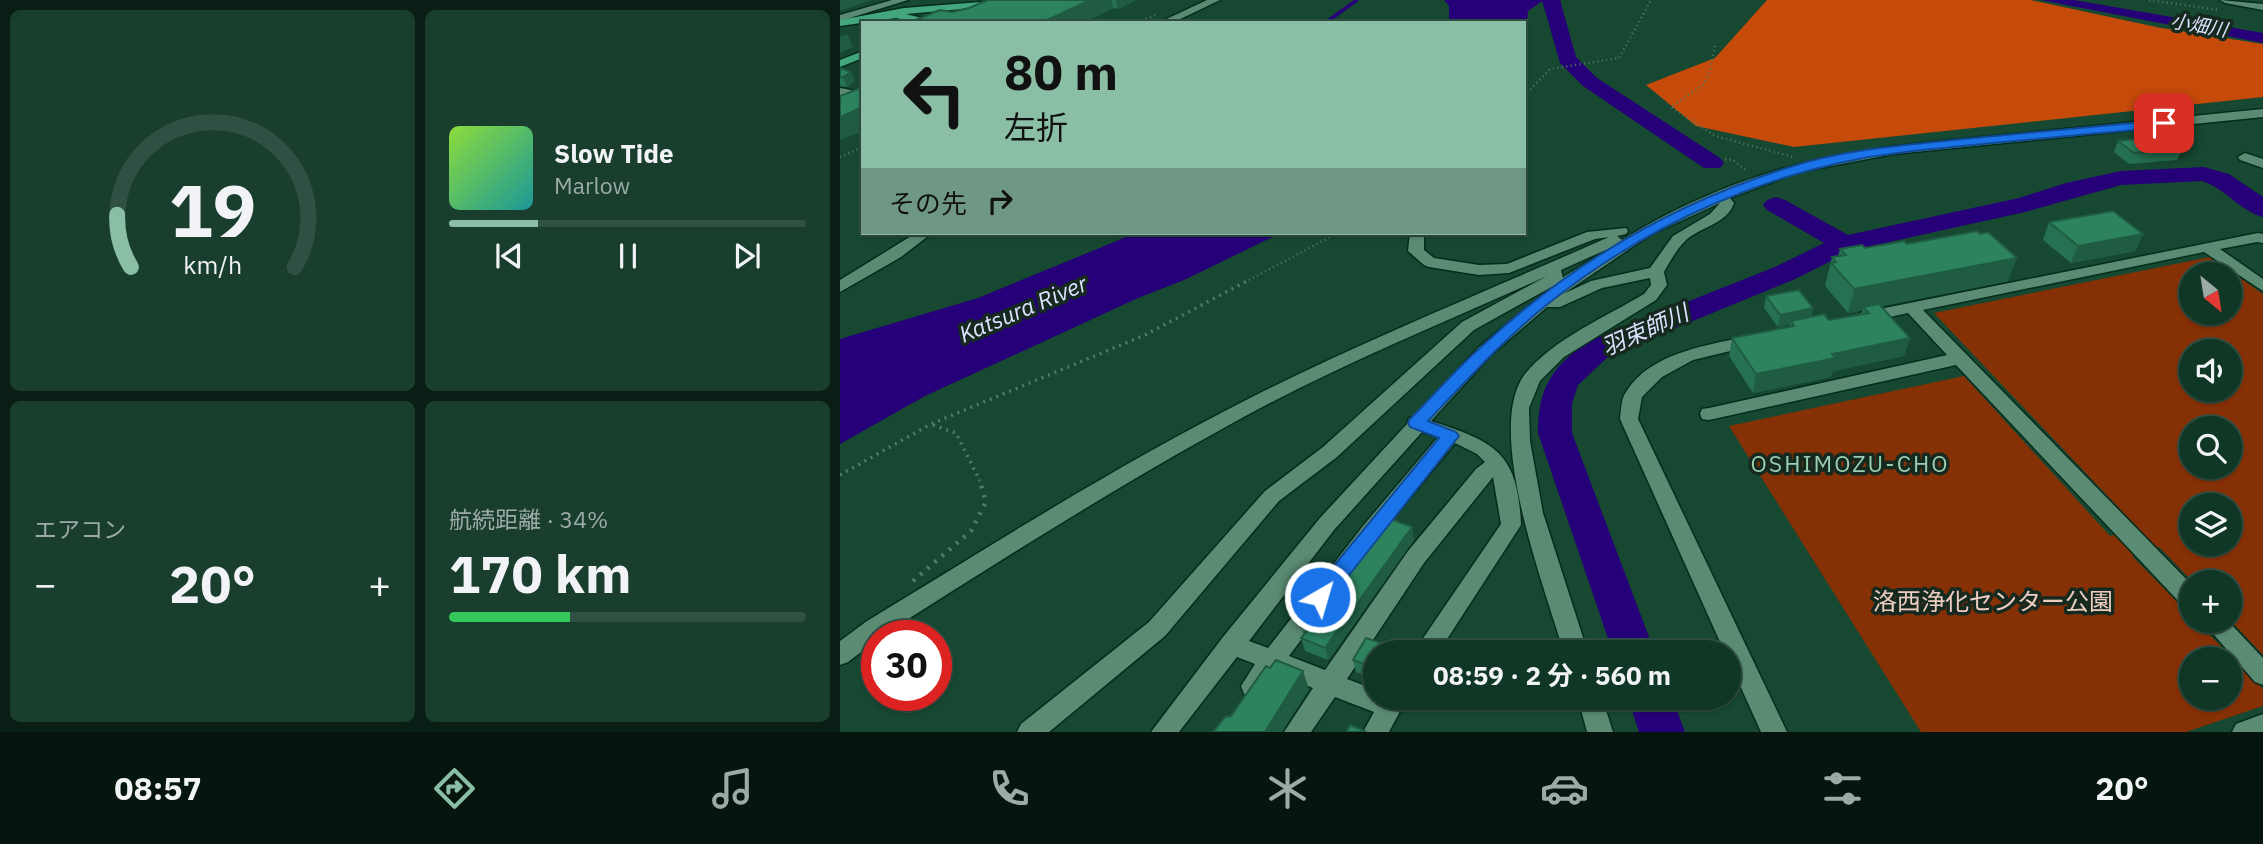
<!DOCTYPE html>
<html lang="ja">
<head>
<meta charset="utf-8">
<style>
	:root { --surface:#103626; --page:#193e2e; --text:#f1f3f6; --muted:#9caba7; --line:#305043; --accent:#8abfa5 }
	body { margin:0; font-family:"IBM Plex Sans","Noto Sans JP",sans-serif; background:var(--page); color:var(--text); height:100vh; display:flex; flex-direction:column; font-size:26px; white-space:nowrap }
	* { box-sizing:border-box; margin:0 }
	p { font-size:23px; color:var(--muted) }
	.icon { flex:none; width:38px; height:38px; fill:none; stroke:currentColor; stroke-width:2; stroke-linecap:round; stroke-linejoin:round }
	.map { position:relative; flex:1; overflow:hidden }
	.panel { display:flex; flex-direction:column; gap:10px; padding:10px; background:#091e15; width:840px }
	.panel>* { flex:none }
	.guide { position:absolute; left:21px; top:21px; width:665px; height:214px; border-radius:0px; box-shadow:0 2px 5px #0004,0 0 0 2px var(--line); background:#8abfa5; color:#111; overflow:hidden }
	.needle { width:46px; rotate:150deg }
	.fabs { position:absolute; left:1339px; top:262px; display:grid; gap:14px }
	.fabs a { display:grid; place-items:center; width:63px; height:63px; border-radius:50%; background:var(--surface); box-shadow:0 2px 5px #0004,0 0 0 2px var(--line); font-size:35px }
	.speed { position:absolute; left:21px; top:620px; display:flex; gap:14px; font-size:35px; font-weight:700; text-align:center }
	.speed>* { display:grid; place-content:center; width:91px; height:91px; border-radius:50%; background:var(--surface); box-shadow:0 2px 5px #0004,0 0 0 2px var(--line); line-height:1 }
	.speed .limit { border:10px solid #d22; background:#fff; color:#111 }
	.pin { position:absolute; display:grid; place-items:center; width:60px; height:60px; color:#fff; margin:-30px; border-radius:14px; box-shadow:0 4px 10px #0006 }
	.me { position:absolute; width:77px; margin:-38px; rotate:38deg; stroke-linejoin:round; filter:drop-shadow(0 0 5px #0008) }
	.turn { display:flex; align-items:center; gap:24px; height:147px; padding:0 28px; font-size:32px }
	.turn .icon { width:91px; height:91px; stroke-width:2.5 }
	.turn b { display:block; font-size:49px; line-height:60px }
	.then { display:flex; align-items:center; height:66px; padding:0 28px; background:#0003; gap:14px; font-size:26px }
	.big { font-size:52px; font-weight:700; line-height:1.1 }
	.panel .tile { flex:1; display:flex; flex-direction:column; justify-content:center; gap:10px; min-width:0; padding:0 24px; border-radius:10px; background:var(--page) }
	.panel .dial { align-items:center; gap:0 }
	.dial svg { height:182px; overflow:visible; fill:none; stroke:var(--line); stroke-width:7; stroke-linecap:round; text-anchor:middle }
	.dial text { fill:var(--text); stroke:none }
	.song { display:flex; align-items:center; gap:21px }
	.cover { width:84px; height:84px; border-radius:10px; background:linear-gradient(135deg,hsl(90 70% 55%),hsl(180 70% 35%)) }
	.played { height:7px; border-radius:4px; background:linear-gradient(90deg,var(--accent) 25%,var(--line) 25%) }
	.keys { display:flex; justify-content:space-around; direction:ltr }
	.heat { display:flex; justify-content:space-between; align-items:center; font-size:38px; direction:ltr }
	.charge { height:10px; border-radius:5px; background:linear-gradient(90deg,#34c759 34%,var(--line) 0) }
	.panel .tiles { flex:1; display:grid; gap:10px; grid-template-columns:repeat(2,1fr) }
	.trip { position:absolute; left:523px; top:640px; width:378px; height:70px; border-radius:35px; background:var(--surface); box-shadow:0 2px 5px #0004,0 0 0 2px var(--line); font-weight:700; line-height:70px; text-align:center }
	.menu { display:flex; height:112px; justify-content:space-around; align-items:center; background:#06160f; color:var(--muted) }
	.menu .icon { width:49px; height:49px }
	.menu .current { color:var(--accent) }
	.menu b { font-size:32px; color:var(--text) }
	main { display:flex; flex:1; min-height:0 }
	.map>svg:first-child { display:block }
</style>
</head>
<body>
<main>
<section class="panel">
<div class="tiles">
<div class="tile dial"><svg viewBox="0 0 100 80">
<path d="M14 69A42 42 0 1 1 86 69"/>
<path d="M14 69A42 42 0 0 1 8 46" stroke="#8abfa5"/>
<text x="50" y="56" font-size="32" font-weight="700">19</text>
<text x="50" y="72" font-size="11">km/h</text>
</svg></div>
<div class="tile">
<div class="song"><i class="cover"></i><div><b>Slow Tide</b><p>Marlow</p></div></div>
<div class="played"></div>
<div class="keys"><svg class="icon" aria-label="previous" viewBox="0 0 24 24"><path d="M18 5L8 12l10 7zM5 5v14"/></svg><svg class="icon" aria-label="pause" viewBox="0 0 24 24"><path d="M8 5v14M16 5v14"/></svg><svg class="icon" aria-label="next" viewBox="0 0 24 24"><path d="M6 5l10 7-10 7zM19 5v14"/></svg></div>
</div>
<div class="tile"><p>エアコン</p>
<div class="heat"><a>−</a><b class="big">20°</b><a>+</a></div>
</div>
<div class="tile"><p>航続距離 · 34%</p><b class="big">170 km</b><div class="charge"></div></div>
</div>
</section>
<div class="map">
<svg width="1423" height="732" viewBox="0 0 1423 732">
	<rect width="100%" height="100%" fill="#164832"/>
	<path fill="#863006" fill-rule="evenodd" d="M1370,257L1423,294V655L1390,620V583H1354L1319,547L1292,556L1351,616V621H1356L1423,689V706L1346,732H1081L889,426L1124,376L1270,536L1298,528L1094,313ZM1351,275H1390V313H1351ZM1351,352H1390V390H1351ZM1351,429H1390V467H1351ZM1351,506H1390V544H1351ZM1351,660H1390V698H1351Z"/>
	<path fill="#c64a0a" d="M927,0H1191L1321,28L1423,44V97L954,147L856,126L806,85L875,58Z"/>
	<g fill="#260079">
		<path d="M604,0H720L721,3L701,2L688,11L684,50V23H609V6Z"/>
		<path d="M1201,0H1234L1423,33V43Z"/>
		<path d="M296,233H441L344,280L298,298L85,396L0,444V339L138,298Z"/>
	</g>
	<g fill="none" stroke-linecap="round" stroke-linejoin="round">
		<path stroke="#260079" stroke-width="3.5" d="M485,23L517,0"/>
		<g fill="#260079" fill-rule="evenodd">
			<path d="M702,0H720L736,57L757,78L880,158L884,163L880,168H864L743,86L720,63Z"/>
			<path d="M1364,167L1389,174L1423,197V217C1400,211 1385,188 1362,181L1281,185L1185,212L1013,250L955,279L770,355L738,385L732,404V433L815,653H773L698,433C698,387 712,368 748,341L935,267L984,243L927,210L923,205L927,200L936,197L945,200L1008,235L1179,198L1226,183L1281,171Z"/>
			<path d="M788,698H832L845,732H799Z"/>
		</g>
		<g stroke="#052c1c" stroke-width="3">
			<g id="minor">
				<path d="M52,0H68L0,21V15Z"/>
				<path d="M367,0H380L332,23H318Z"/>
				<path d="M1380,0L1423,4V10L1385,3Z"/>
				<path d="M0,88L11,90L13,92L0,96Z"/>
				<path d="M1423,109V117L1054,154L959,172L890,198L894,203C887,224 862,226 846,240C837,249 830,261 824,272L827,285L816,300L724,357L700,381L689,408L690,441L703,513L748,653H724C706,591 643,429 685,374C712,340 767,316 804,294L811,285L810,278L762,288L720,307H707L651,355L591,421C655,442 678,452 681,525L598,653H573L661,524L653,477L584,563L507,679L536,690V698H567L549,732H523L534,712L495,697L471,732H444L473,688L437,673L422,694L413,697L404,694L401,686L415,664L397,657L339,732H311L383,637L480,518L567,424L569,418L574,417L639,347L715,285L634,330L497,457L439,501L325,636L209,732H177L181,724L309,622L425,491L483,447L622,322L707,276C614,318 518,357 428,404C296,474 169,555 43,635H37V640L8,662L0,665V641L27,621C155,543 282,462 416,395C532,337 652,289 769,237L755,239L669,273L639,275L589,267L584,265L568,251L570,233H584V250L594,258L639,265L667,264L747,232L786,228L788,231L786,234L777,236L782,240C831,209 897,180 953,166C1028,145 1107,141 1185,133C1264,125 1344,117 1423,109ZM880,203L870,214L833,236L810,268L751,281L723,294L810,235ZM770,248L725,276L723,278L721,270ZM582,432L598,437L523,526L428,648L409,641L494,530ZM615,443L637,454L645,462L636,469L568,551L485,670L449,656L537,538Z"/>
				<path d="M1405,153L1423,159V168L1400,160L1398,157Z"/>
				<path d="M76,233H92L61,257L0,292V280Z"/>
				<path d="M1418,233L1423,234V243L1417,242L1380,249L1423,279V291L1364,252L1083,310L1351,584V608L1343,606L1116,365L869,420L862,419L860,414L862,409L869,408L1107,355L1068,313L1026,322L1020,321L1018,317L1020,313Z"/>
				<path d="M913,335L919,336L921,340L919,344L853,360L822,377L802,397L798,419L947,732H921L889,661V653H885L780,419C781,411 781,399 786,392C811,351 871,345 913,335Z"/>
				<path d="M1362,621H1388L1423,658V685L1415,682Z"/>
				<path d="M738,698H762L773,732H747Z"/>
				<path d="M1423,714V732H1392L1396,724Z"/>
			</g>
		</g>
		<g stroke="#052c1c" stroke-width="3">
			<g id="major">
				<path d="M141,2L146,5L145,7L66,14L102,23H80L56,18L0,26V20L64,8Z"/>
				<path d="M23,51V58L0,67V60Z"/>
			</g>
		</g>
		<g stroke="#527c68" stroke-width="2.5" stroke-dasharray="1 3.5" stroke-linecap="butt">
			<path d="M1309,0L1379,10"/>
			<path d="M298,23L315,15"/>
			<path d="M875,46L869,74L863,85L831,107L875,136L954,157"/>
			<path d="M684,96L710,69L779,58L811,0"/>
			<path d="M0,157L23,147"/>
			<path d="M885,159L893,160L907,171"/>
			<path d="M405,282L498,233"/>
		</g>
		<g stroke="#527c68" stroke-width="3.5" stroke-dasharray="2 5" stroke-linecap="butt">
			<path d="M93,425L116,433L140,481"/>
			<path d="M0,475L91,424L305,335L409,280"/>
		</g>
		<path stroke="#527c68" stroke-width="4.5" stroke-dasharray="2.5 7" stroke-linecap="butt" d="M73,581L131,531L146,502L139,479"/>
		<use href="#minor" fill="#5b8c73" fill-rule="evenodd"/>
		<use href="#major" fill="#43a67c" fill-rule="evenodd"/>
	</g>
	<g fill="#267151">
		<path d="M148,0H296L278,9L273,8L243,23H68L129,8Z"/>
		<path d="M0,68L15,81L7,87L0,86Z"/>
		<path d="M1278,141L1342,149L1337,160L1289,164L1274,152Z"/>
		<path d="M1209,222L1303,234L1295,251L1231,263L1203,240Z"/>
		<path d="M1067,244L1168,281L1041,306L1070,338L1064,356L993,371L991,377L913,393L889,356L892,338L950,327V324L938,327L924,308L926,296L971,317L989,320L1021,314L1023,310L1008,313L985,286L992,257L998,256L1000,249L1025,248Z"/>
		<path d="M574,540L488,660L465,651L461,638L464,635L461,627Z"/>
		<path d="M536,653V679L516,672L513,660Z"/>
	</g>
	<g fill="#1f5c42">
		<path d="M0,0H31L0,11Z"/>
		<path d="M250,0H271L273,8L243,23H201Z"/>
		<path d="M276,0H296L278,9Z"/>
		<path d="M7,34L13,47L0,53V37Z"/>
		<path d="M11,72L15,81L7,87L3,77Z"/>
		<path d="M23,107V131L0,140V117Z"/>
		<path d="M1303,234L1295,251L1231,263L1238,246Z"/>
		<path d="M1177,258L1168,281L1025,309L1023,307V310L1008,313L1014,289Z"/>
		<path d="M973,308L971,320L951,321L950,324L938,327L940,315Z"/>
		<path d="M1070,338L1064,356L993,371L991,377L913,393L916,374L992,354Z"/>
		<path d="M572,527L574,540L488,660L485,648Z"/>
		<path d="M463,671L469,689L442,732H424Z"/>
	</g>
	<g fill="#2c835e" stroke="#1f5c42" stroke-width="2">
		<path d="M148,0H250L201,23H68L100,10L112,12L129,8Z"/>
		<path d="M0,68L11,72L3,77H0Z"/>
		<path d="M23,87V107L0,117V96Z"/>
		<path d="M1324,136L1342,149L1294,153L1278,141Z"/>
		<path d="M1273,211L1303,234L1238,246L1209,222Z"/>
		<path d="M1137,231L1140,234L1148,232L1177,258L1014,289L991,263L996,262L992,257L1006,255L1000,249L1022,245L1025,248L1064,241L1067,244Z"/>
		<path d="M959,290L973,308L940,315L926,296Z"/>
		<path d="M1039,304L1070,338L992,354L996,358L916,374L892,338L954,326L951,321L984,314L989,320L1029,313L1023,307Z"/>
		<path d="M548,518L572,527L485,648L461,638L468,630L461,627Z"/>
		<path d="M526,638L550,646L546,653H536V668L513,660Z"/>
		<path d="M436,660L463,671L425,732H373L385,717L391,716L426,666L430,668Z"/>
		<path d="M510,725L525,731L524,732H506Z"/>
	</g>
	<path fill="#1a73e8" stroke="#114b97" stroke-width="2" d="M1324,120L1328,121V125C1303,131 1275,131 1249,134C1188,140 1126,145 1065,152C935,167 811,222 709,303C665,338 627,380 588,421L616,432L619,436L487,603L480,605L473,603L470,597L473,591L599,438L570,427L568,423L570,419C594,395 616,369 641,347C730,264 834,203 950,167C1005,149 1066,145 1123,139C1190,133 1257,126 1324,120Z"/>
	<g text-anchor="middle" stroke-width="7" stroke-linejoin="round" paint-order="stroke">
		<g font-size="19" font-style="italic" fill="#dfe2ff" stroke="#15291f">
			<text transform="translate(1359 25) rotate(10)" y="7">小畑川</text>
		</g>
		<g font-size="23" font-style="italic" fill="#dfe2ff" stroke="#15291f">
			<text transform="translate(183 309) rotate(-23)" y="8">Katsura River</text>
			<text transform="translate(805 330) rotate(-24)" y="8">羽束師川</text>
		</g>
		<g font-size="23" letter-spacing="2" fill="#9acdb2" stroke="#15291f">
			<text x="1010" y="472">OSHIMOZU-CHO</text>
		</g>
		<g font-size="24" fill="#edcdc1" stroke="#15291f">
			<text x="1153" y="610">洛西浄化センター公園</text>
		</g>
	</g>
</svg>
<div class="fabs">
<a><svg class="needle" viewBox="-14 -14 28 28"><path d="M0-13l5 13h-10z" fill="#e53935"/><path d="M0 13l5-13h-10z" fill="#9caba7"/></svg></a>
<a><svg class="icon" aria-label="sound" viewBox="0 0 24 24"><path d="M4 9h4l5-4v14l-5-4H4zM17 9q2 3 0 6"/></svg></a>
<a><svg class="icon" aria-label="search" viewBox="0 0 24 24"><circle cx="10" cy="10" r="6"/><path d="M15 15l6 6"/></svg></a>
<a><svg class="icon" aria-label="layers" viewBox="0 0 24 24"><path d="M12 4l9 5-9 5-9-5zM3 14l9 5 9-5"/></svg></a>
<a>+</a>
<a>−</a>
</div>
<div class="speed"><div class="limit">30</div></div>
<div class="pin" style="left:1324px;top:123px;background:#d93025"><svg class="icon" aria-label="arrive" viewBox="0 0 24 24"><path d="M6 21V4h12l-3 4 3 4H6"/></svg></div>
<svg class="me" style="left:480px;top:597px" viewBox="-20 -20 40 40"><circle r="17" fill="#1a73e8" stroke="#fff" stroke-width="3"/><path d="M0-11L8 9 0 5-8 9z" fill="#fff"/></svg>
<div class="trip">08:59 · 2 分 · 560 m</div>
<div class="guide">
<div class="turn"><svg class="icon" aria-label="left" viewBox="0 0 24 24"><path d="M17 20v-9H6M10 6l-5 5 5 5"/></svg><div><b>80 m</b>左折</div></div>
<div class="then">その先<svg class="icon" aria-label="right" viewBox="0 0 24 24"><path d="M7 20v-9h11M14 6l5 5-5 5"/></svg></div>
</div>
</div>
</main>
<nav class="menu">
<b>08:57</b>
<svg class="icon current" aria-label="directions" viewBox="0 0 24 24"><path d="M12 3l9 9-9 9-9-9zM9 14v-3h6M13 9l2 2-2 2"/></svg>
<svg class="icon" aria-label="music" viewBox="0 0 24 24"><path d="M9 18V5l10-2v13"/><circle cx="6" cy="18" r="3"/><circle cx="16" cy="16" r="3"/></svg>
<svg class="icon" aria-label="phone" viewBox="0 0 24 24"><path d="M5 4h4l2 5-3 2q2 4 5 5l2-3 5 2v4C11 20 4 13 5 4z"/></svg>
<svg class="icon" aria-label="climate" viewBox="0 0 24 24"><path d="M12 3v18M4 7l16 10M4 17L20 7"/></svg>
<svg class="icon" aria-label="car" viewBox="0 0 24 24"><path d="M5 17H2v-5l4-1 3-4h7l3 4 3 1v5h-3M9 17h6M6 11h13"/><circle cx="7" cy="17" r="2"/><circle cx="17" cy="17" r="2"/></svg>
<svg class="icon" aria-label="filters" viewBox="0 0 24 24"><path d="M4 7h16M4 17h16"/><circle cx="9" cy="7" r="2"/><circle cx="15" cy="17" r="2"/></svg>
<b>20°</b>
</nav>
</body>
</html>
